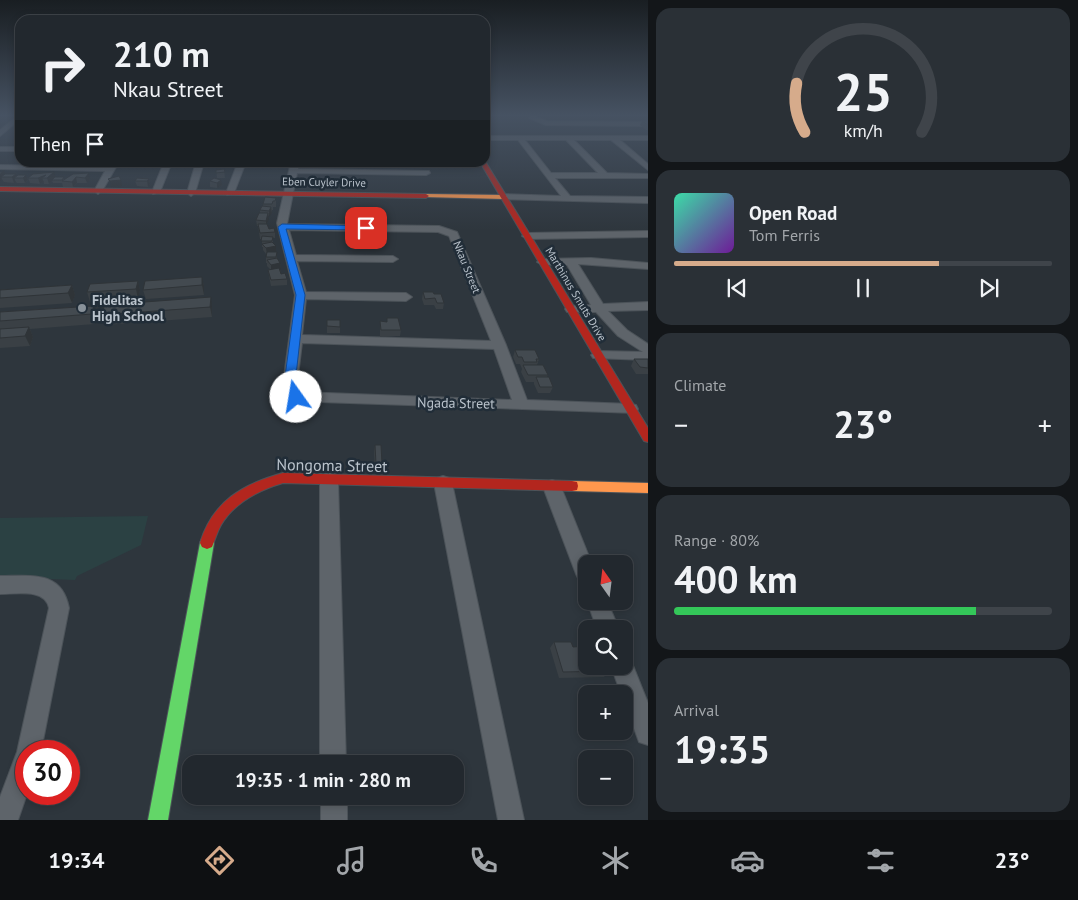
<!DOCTYPE html>
<html lang="en">
<head>
<meta charset="utf-8">
<style>
	:root { --surface:#22282e; --page:#2a3036; --text:#f1f3f6; --muted:#a2a6aa; --line:#3f444a; --accent:#d6ab8b }
	body { margin:0; font-family:"PT Sans",sans-serif; background:var(--page); color:var(--text); height:100vh; display:flex; flex-direction:column; font-size:19px; white-space:nowrap }
	* { box-sizing:border-box; margin:0 }
	p { font-size:16px; color:var(--muted) }
	.icon { flex:none; width:28px; height:28px; fill:none; stroke:currentColor; stroke-width:2; stroke-linecap:round; stroke-linejoin:round }
	.map { position:relative; flex:1; overflow:hidden }
	.details { display:flex; flex-direction:column; gap:8px; padding:8px; background:#131619; width:430px }
	.details>* { flex:none }
	.guide { position:absolute; left:15px; top:15px; width:475px; height:152px; border-radius:15px; box-shadow:0 2px 8px #0003,0 0 0 1px var(--line); background:#22282e; color:var(--text); overflow:hidden }
	.needle { width:32px; rotate:346deg }
	.fabs { position:absolute; left:578px; top:555px; display:grid; gap:10px }
	.fabs a { display:grid; place-items:center; width:55px; height:55px; border-radius:10px; background:var(--surface); box-shadow:0 2px 8px #0003,0 0 0 1px var(--line); font-size:25px }
	.speed { position:absolute; left:15px; top:740px; display:flex; gap:10px; font-size:25px; font-weight:700; text-align:center }
	.speed>* { display:grid; place-content:center; width:65px; height:65px; border-radius:50%; background:var(--surface); box-shadow:0 2px 8px #0003,0 0 0 1px var(--line); line-height:1 }
	.speed .limit { border:8px solid #d22; background:#fff; color:#111 }
	.pin { position:absolute; display:grid; place-items:center; width:42px; height:42px; color:#fff; margin:-21px; border-radius:10px; box-shadow:0 2px 8px #0006 }
	.me { position:absolute; width:55px; margin:-28px; rotate:347deg; stroke-linejoin:round; filter:drop-shadow(0 0 4px #0008) }
	.turn { display:flex; align-items:center; gap:18px; height:105px; padding:0 15px; font-size:22px }
	.turn .icon { width:65px; height:65px; stroke-width:2.5 }
	.turn b { display:block; font-size:35px; line-height:42px }
	.then { display:flex; align-items:center; height:48px; padding:0 15px; background:#0003; gap:10px; font-size:19px }
	.big { font-size:38px; font-weight:700; line-height:1.1 }
	.details .card { flex:1; display:flex; flex-direction:column; justify-content:center; gap:8px; min-width:0; padding:0 18px; border-radius:15px; background:var(--page) }
	.details .dial { align-items:center; gap:0 }
	.dial svg { height:130px; overflow:visible; fill:none; stroke:var(--line); stroke-width:7; stroke-linecap:round; text-anchor:middle }
	.dial text { fill:var(--text); stroke:none }
	.song { display:flex; align-items:center; gap:15px }
	.cover { width:60px; height:60px; border-radius:8px; background:linear-gradient(135deg,hsl(160 70% 55%),hsl(280 70% 35%)) }
	.played { height:5px; border-radius:2px; background:linear-gradient(90deg,var(--accent) 70%,var(--line) 70%) }
	.keys { display:flex; justify-content:space-around; direction:ltr }
	.heat { display:flex; justify-content:space-between; align-items:center; font-size:28px; direction:ltr }
	.charge { height:8px; border-radius:4px; background:linear-gradient(90deg,#34c759 80%,var(--line) 0) }
	.trip { position:absolute; left:182px; top:755px; width:282px; height:50px; border-radius:15px; background:var(--surface); box-shadow:0 2px 8px #0003,0 0 0 1px var(--line); font-weight:700; line-height:50px; text-align:center }
	.menu { display:flex; height:80px; justify-content:space-around; align-items:center; background:#0e1012; color:var(--muted) }
	.menu .icon { width:35px; height:35px }
	.menu .selected { color:var(--accent) }
	.menu b { font-size:22px; color:var(--text) }
	main { display:flex; flex:1; min-height:0 }
	.map>svg:first-child { display:block }
</style>
</head>
<body>
<main>
<div class="map">
<svg width="648" height="820" viewBox="0 0 648 820">
	<rect width="100%" height="100%" fill="#2e363d"/>
	<path fill="#2b4143" d="M148,516L141,545L77,576L75,580L0,577V518Z"/>
	<g fill="none" stroke-linecap="round" stroke-linejoin="round">
		<g stroke="#4c5359" stroke-width="2">
			<g id="street">
				<path d="M530,115H538L536,117L547,121L648,122V126L546,125L529,118Z"/>
				<path d="M15,118L20,119L0,136V130Z"/>
				<path d="M485,136H648V140H620L648,164V170L611,140H574L607,173L648,174V178H555L570,196L648,197V203L501,199L500,197L504,194L561,196L518,140H485ZM525,140H566L598,173H551Z"/>
				<rect x="0" y="147" width="20" height="4"/>
				<path d="M111,162H119L102,191L98,194L94,191L105,171L0,169V165L108,167Z"/>
				<path d="M164,162H172L160,192L153,194L152,192Z"/>
				<path d="M196,162H204L195,193L191,196L187,193Z"/>
				<path d="M238,162H246L234,193L227,195L226,193Z"/>
				<path d="M291,162H299L298,169L429,171L430,173L426,175L297,173L287,224L439,226L457,232L506,345L527,400L631,404L636,405L638,409L636,413L291,401L285,393L283,384L295,295L277,223ZM289,230L438,232L449,236L491,341L302,335L306,299L406,301L412,297L406,293L306,292L297,261L393,262L398,259L393,256L296,255ZM302,343L494,349L512,400L300,392L297,384Z"/>
				<path d="M648,231V237L527,239L522,236L527,233Z"/>
				<path d="M591,258L648,263V269L578,264L603,304L648,302V310L608,311L627,330L648,344V360L593,358L591,355L598,351L643,352L618,336L596,312H567L565,309L567,306L591,305L567,265H542L537,262L542,259Z"/>
				<path d="M329,473L335,475L338,480L346,764H320V480L323,475Z"/>
				<path d="M443,476L449,478L452,483L524,820H498L434,483L437,478Z"/>
				<path d="M552,480L558,482L561,487L592,564H586V583L579,580L576,574L543,487L546,482Z"/>
				<path d="M0,576C31,576 62,570 69,608L41,751H26L27,794L18,820H0V797L17,752L49,608C45,588 16,594 0,594Z"/>
				<path d="M587,601H607L619,629H597Z"/>
				<path d="M624,656L630,658L648,703V745L639,742L624,701V694H621L611,666H624Z"/>
				<rect x="321" y="796" width="26" height="24"/>
			</g>
		</g>
		<g stroke="#4c5359" stroke-width="2">
			<path id="fast" d="M207,537L212,539L214,543L168,820H148L200,543L202,539Z"/>
		</g>
		<g stroke="#4c5359" stroke-width="2">
			<g id="slow">
				<path d="M426,194L504,195L507,197L504,199L424,197L423,196Z"/>
				<path d="M572,481L648,483V493L572,491L567,490L566,486L567,482Z"/>
			</g>
		</g>
		<g stroke="#4c5359" stroke-width="2">
			<g id="jam">
				<path d="M485,161L648,428V442L644,441L480,162H485Z"/>
				<path d="M0,187L426,194L429,196L426,198L0,191Z"/>
				<path d="M283,473L572,481L577,482L578,486L577,490L572,491L283,483C259,490 234,503 221,525C217,532 215,540 212,547L207,549L202,547L200,543C213,501 243,484 283,473Z"/>
			</g>
		</g>
		<use href="#street" fill="#5e646a" fill-rule="evenodd"/>
		<use href="#fast" fill="#63d668" fill-rule="evenodd"/>
		<use href="#slow" fill="#ff974d" fill-rule="evenodd"/>
		<use href="#jam" fill="#b3261e" fill-rule="evenodd"/>
	</g>
	<g fill="#3a4045">
		<path d="M642,121H648V130H646L640,125Z"/>
		<path d="M224,169L225,178H217L216,170Z"/>
		<path d="M0,172L6,174H16V176L26,175L28,180L25,183H17L16,182L14,183L4,182L2,179L0,182Z"/>
		<path d="M73,174L90,179L87,183H77L73,187H63L62,183H53L52,181L49,184H44V182L40,184L30,183L28,178L56,177L65,179Z"/>
		<path d="M214,178L222,185L217,188L210,187V181Z"/>
		<path d="M149,179L150,184L148,187L137,186L135,181Z"/>
		<path d="M276,198V207H273V210H272V213L268,216L267,224L269,229L275,232V238H273V243L276,252L277,259L280,263L281,269H280L281,274L287,279V285L271,286L269,276L268,270L270,269L267,266V263H266V254L263,250V247H262V239H260L258,226H257L256,220L260,213V210L263,206V204Z"/>
		<path d="M202,277L204,286V295L146,299L143,290Z"/>
		<path d="M138,281L140,290L138,299L90,302L87,292Z"/>
		<path d="M72,285L75,295L72,303L0,308V290Z"/>
		<path d="M423,292L434,294L444,303L443,309H436L434,305H424L422,299Z"/>
		<path d="M94,306L98,315L95,324L30,329L33,337L30,346L0,348V312Z"/>
		<path d="M212,307V317L105,325L101,315Z"/>
		<rect x="327" y="320" width="13" height="13"/>
		<path d="M380,321L401,330L400,336L380,337Z"/>
		<path d="M515,350L539,359L537,365L548,375L547,377L553,387L550,393H538L534,384V382H526L521,372L522,369L520,364H516L513,357Z"/>
		<path d="M634,359H648V374H636L631,366Z"/>
		<path d="M375,445L382,464V471H375L374,452Z"/>
		<path d="M554,642L573,647L609,671L604,677L559,678L550,648Z"/>
	</g>
	<g fill="#2f3438">
		<path d="M4,170L6,176L1,177L2,179L0,182V174Z"/>
		<path d="M54,172L56,177L49,184L47,178Z"/>
		<path d="M89,173L90,179L87,183L85,178Z"/>
		<path d="M16,174L17,178H14L16,182L14,183L12,177Z"/>
		<path d="M26,175L28,180L25,183L23,178Z"/>
		<path d="M46,175L42,178L44,182L40,184L38,178Z"/>
		<path d="M76,177L77,183L73,187L72,182Z"/>
		<path d="M149,179L150,184L148,187L147,181Z"/>
		<path d="M121,180L122,186L111,187L110,181Z"/>
		<path d="M221,180L222,185L217,188V183Z"/>
		<path d="M271,207L272,213L269,217V211Z"/>
		<path d="M268,213L269,219L266,226V221Z"/>
		<path d="M276,246V252L267,255L266,248Z"/>
		<path d="M280,263L281,269L271,271V265Z"/>
		<path d="M202,277L204,286V295L202,285Z"/>
		<path d="M138,281L140,290L138,299L136,289Z"/>
		<path d="M72,285L75,295L72,303L68,293Z"/>
		<path d="M211,297L212,307V317L210,307Z"/>
		<path d="M94,306L98,315L95,324L92,314Z"/>
		<path d="M29,327L33,337L30,346L25,336Z"/>
	</g>
	<g fill="#434a50" stroke="#2f3438">
		<path d="M642,121H648V125Z"/>
		<path d="M224,169L225,172L216,173V170Z"/>
		<path d="M54,172L47,178H42L46,175L38,178H28L33,174Z"/>
		<path d="M89,173L85,178L76,177L72,182L62,181L73,174Z"/>
		<path d="M5,174H16L12,177H1Z"/>
		<path d="M18,175H26L23,178H14Z"/>
		<path d="M119,176L121,180L110,181L108,179Z"/>
		<path d="M55,177H64L62,180H52Z"/>
		<path d="M137,178L149,179L147,181H135Z"/>
		<path d="M214,178L221,180L217,183L210,181Z"/>
		<path d="M265,197L276,198L275,201H273L272,204H263Z"/>
		<path d="M262,206L271,207L269,211L260,210Z"/>
		<path d="M259,213H268L266,221L256,220Z"/>
		<path d="M258,224H267L269,229L274,228L275,232L260,233Z"/>
		<path d="M262,236L273,237L272,241H261Z"/>
		<path d="M272,242L276,246L266,248L262,244Z"/>
		<path d="M267,252H277L276,257H266Z"/>
		<path d="M277,258L280,263L271,265L267,260Z"/>
		<path d="M279,268L281,274L285,273L287,279L271,280L268,270Z"/>
		<path d="M202,277V285L143,290L145,281Z"/>
		<path d="M138,281L136,289L87,292L90,284Z"/>
		<path d="M72,285L68,293L0,298V290Z"/>
		<path d="M423,292H433L434,294H441L444,303H437L435,298L425,299Z"/>
		<path d="M211,297L210,307L101,315L105,305Z"/>
		<path d="M94,306L92,314L0,321V312Z"/>
		<path d="M387,318H398L401,330H381L380,321L387,322Z"/>
		<path d="M327,320H340V327L327,326Z"/>
		<path d="M29,327L25,336L0,338V329Z"/>
		<path d="M515,350H535L539,359H536L537,362H524L522,357H518Z"/>
		<path d="M634,359H648V368L640,367Z"/>
		<path d="M523,365H543L548,375H528Z"/>
		<path d="M536,377H549L553,387H540Z"/>
		<path d="M375,445H381L382,464H376Z"/>
		<path d="M554,642H571L573,647L586,646V666H607L609,671L563,672Z"/>
	</g>
	<linearGradient id="sky" x2="0" y2="1"><stop stop-color="#191e22"/><stop offset="0.5" stop-color="#465262"/><stop offset="1" stop-color="#465262" stop-opacity="0"/></linearGradient>
	<rect width="648" height="230" fill="url(#sky)"/>
	<path fill="#1a73e8" stroke="#114b97" d="M282,224L366,226L370,228L366,230L286,229L305,295L295,384L302,397L296,401L288,396L284,384L296,295L278,227Z"/>
	<circle fill="#89929a" stroke="#212d38" stroke-width="2" cx="82" cy="308" r="5"/>
	<g text-anchor="middle" stroke-width="5" stroke-linejoin="round" paint-order="stroke">
		<g font-size="11" fill="#bac3cc" stroke="#212d38">
			<text transform="translate(324 182) rotate(1)" y="4">Eben Cuyler Drive</text>
			<text transform="translate(467 267) rotate(68)" y="4">Nkau Street</text>
			<text transform="translate(576 294) rotate(59)" y="4">Marthinus Smuts Drive</text>
		</g>
		<g font-size="14" font-weight="bold" fill="#bac3cc" stroke="#212d38" text-anchor="start">
			<text x="92" y="305">Fidelitas<tspan x="92" dy="16">High School</tspan></text>
		</g>
		<g font-size="14" fill="#bac3cc" stroke="#212d38">
			<text transform="translate(456 403) rotate(1)" y="5">Ngada Street</text>
		</g>
		<g font-size="16" fill="#bac3cc" stroke="#212d38">
			<text transform="translate(332 465) rotate(1)" y="6">Nongoma Street</text>
		</g>
	</g>
</svg>
<div class="fabs">
<a><svg class="needle" viewBox="-14 -14 28 28"><path d="M0-13l5 13h-10z" fill="#e53935"/><path d="M0 13l5-13h-10z" fill="#a2a6aa"/></svg></a>
<a><svg class="icon" aria-label="search" viewBox="0 0 24 24"><circle cx="10" cy="10" r="6"/><path d="M15 15l6 6"/></svg></a>
<a>+</a>
<a>−</a>
</div>
<div class="speed"><div class="limit">30</div></div>
<div class="pin" style="left:366px;top:228px;background:#d93025"><svg class="icon" aria-label="arrive" viewBox="0 0 24 24"><path d="M6 21V4h12l-3 4 3 4H6"/></svg></div>
<svg class="me" style="left:296px;top:397px" viewBox="-20 -20 40 40"><circle r="19" fill="#fff"/><path d="M0-13L10 11 0 6-10 11z" fill="#1a73e8"/></svg>
<div class="trip">19:35 · 1 min · 280 m</div>
<div class="guide">
<div class="turn"><svg class="icon" aria-label="right" viewBox="0 0 24 24"><path d="M7 20v-9h11M14 6l5 5-5 5"/></svg><div><b>210 m</b>Nkau Street</div></div>
<div class="then">Then<svg class="icon" aria-label="arrive" viewBox="0 0 24 24"><path d="M6 21V4h12l-3 4 3 4H6"/></svg></div>
</div>
</div>
<section class="details">
<div class="card dial"><svg viewBox="0 0 100 80">
<path d="M14 69A42 42 0 1 1 86 69"/>
<path d="M14 69A42 42 0 0 1 9 39" stroke="#d6ab8b"/>
<text x="50" y="56" font-size="32" font-weight="700">25</text>
<text x="50" y="72" font-size="11">km/h</text>
</svg></div>
<div class="card">
<div class="song"><i class="cover"></i><div><b>Open Road</b><p>Tom Ferris</p></div></div>
<div class="played"></div>
<div class="keys"><svg class="icon" aria-label="previous" viewBox="0 0 24 24"><path d="M18 5L8 12l10 7zM5 5v14"/></svg><svg class="icon" aria-label="pause" viewBox="0 0 24 24"><path d="M8 5v14M16 5v14"/></svg><svg class="icon" aria-label="next" viewBox="0 0 24 24"><path d="M6 5l10 7-10 7zM19 5v14"/></svg></div>
</div>
<div class="card"><p>Climate</p>
<div class="heat"><a>−</a><b class="big">23°</b><a>+</a></div>
</div>
<div class="card"><p>Range · 80%</p><b class="big">400 km</b><div class="charge"></div></div>
<div class="card"><p>Arrival</p><b class="big">19:35</b></div>
</section>
</main>
<nav class="menu">
<b>19:34</b>
<svg class="icon selected" aria-label="directions" viewBox="0 0 24 24"><path d="M12 3l9 9-9 9-9-9zM9 14v-3h6M13 9l2 2-2 2"/></svg>
<svg class="icon" aria-label="music" viewBox="0 0 24 24"><path d="M9 18V5l10-2v13"/><circle cx="6" cy="18" r="3"/><circle cx="16" cy="16" r="3"/></svg>
<svg class="icon" aria-label="phone" viewBox="0 0 24 24"><path d="M5 4h4l2 5-3 2q2 4 5 5l2-3 5 2v4C11 20 4 13 5 4z"/></svg>
<svg class="icon" aria-label="climate" viewBox="0 0 24 24"><path d="M12 3v18M4 7l16 10M4 17L20 7"/></svg>
<svg class="icon" aria-label="car" viewBox="0 0 24 24"><path d="M5 17H2v-5l4-1 3-4h7l3 4 3 1v5h-3M9 17h6M6 11h13"/><circle cx="7" cy="17" r="2"/><circle cx="17" cy="17" r="2"/></svg>
<svg class="icon" aria-label="filters" viewBox="0 0 24 24"><path d="M4 7h16M4 17h16"/><circle cx="9" cy="7" r="2"/><circle cx="15" cy="17" r="2"/></svg>
<b>23°</b>
</nav>
</body>
</html>
